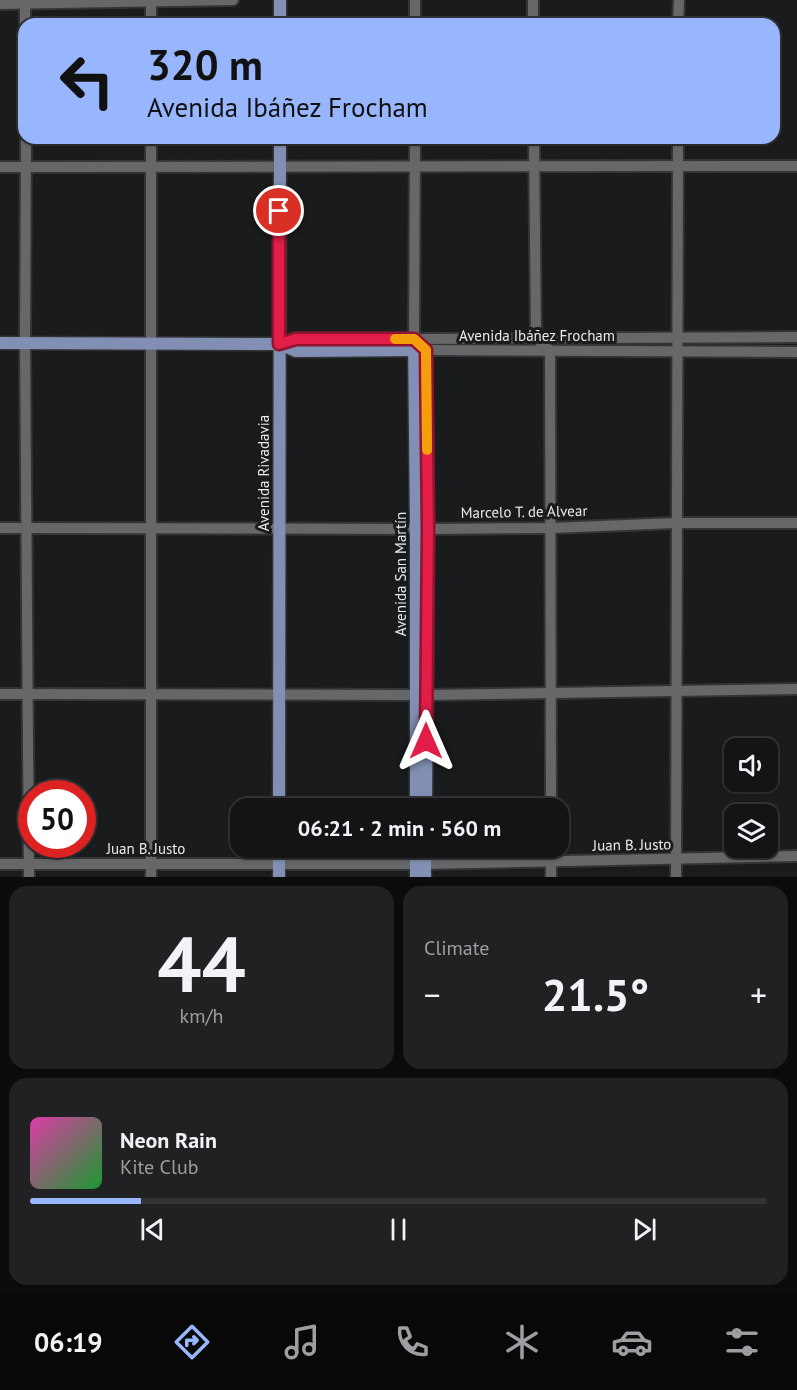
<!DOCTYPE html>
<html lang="en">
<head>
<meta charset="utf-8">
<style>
	:root { --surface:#141416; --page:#212123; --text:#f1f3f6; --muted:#9d9ea1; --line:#333335; --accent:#98b6fd }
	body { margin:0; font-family:"PT Sans",sans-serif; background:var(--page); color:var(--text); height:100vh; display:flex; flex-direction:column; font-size:22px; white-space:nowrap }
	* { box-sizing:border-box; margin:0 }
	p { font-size:20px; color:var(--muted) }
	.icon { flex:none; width:33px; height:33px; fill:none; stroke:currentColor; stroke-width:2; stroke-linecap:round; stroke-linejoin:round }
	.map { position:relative; height:877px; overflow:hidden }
	.sheet { display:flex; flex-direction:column; gap:9px; padding:9px; background:#0b0b0c; flex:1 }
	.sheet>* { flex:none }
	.banner { position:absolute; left:18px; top:18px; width:762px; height:126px; border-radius:18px; box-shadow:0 2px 4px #0004,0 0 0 2px var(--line); background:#98b6fd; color:#111; overflow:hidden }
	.controls { position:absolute; left:724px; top:738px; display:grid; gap:12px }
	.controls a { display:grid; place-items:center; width:54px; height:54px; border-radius:12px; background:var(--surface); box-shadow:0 2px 4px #0004,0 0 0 2px var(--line); font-size:30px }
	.speed { position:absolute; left:18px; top:780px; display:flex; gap:12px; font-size:30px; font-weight:700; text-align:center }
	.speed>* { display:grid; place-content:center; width:78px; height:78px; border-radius:50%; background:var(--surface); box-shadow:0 2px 4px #0004,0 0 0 2px var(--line); line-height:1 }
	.speed .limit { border:9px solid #d22; background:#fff; color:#111 }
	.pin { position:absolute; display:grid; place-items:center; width:51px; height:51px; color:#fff; margin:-26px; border:3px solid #fff; border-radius:50%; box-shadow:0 2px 6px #0007 }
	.me { position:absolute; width:66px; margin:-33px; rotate:0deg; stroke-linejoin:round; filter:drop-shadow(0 0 4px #0008) }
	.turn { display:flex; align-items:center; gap:21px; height:126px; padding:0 30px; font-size:27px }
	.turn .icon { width:78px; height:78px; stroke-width:2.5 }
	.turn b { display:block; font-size:42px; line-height:51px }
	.big { font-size:45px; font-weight:600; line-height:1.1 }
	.sheet .card { flex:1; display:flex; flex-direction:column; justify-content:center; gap:9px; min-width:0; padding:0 21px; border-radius:18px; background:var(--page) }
	.sheet .dial { align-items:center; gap:0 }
	.dial b { font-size:78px; line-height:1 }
	.song { display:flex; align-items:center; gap:18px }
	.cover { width:72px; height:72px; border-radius:9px; background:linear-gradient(135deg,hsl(320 70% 55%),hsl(130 70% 35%)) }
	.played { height:6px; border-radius:3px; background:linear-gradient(90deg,var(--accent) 15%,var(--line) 15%) }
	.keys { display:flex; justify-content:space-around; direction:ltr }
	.heat { display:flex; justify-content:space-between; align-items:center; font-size:33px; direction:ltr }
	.sheet .tiles { flex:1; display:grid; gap:9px; grid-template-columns:1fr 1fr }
	.card:last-child { grid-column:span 2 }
	.trip { position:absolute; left:230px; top:798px; width:339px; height:60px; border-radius:18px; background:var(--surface); box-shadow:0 2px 4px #0004,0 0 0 2px var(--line); font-weight:600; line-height:60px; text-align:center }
	.tab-bar { display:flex; height:96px; justify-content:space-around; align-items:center; background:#080809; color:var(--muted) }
	.tab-bar .icon { width:42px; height:42px }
	.tab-bar .active { color:var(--accent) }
	.tab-bar b { font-size:27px; color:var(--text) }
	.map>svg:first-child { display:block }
</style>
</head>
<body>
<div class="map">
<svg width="797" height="877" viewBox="0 0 797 877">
	<rect width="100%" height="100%" fill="#1a1b1d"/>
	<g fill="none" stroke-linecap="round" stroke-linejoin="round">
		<g stroke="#343436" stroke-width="14">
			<g id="minor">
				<path d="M25,0V24"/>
				<path d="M151,0V24"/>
				<path d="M533,0V24"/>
				<path d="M0,4L233,0"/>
				<path d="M415,24V0"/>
				<path d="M678,24L679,0"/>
				<path d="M26,138L25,343L29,877"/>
				<path d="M415,138L414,339L797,337"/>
				<path d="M534,138L536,338L550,351L551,808"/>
				<path d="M0,167L797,166"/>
				<path d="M426,350L797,352"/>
				<path d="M0,528L428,529L551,528L676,523H797"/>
				<path d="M0,694L426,695L797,689"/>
				<path d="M551,848V877"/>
				<path d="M0,864H425L797,856"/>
				<path d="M151,877V138"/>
				<path d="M676,877L678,138"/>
			</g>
		</g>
		<g stroke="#343436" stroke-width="15">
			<g id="major">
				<path d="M280,24V0"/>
				<path d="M414,339L426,350L428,529L426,808"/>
				<path d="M414,339L416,529V808"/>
				<path d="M0,343L279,344L296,339H414"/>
				<path d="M279,344L296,351L420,350"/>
				<path d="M279,808L280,138"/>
				<path d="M416,848V877"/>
				<path d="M425,848V877"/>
				<path d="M279,877V848"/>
			</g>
		</g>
		<use href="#minor" stroke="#666769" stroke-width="10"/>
		<use href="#major" stroke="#808fb3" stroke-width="12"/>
	</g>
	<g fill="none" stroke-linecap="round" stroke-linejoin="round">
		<g stroke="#92132f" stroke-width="15">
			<path id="route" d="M279,211V344L296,339H414L426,350L428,529L426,741"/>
		</g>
		<use href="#route" stroke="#e11d48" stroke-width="10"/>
		<path stroke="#f59e0b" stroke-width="10" d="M395,339H414L426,350L427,450"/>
	</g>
	<g text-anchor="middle" stroke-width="6" stroke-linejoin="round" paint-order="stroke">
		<g font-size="15" fill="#eaeaec" stroke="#1a1b1d">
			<text x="537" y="341">Avenida Ibáñez Frocham</text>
			<text transform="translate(264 473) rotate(-90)" y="5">Avenida Rivadavia</text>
			<text transform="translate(524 512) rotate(-1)" y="5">Marcelo T. de Alvear</text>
			<text transform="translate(401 574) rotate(-90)" y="5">Avenida San Martín</text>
			<text transform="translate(632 845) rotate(-1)" y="5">Juan B. Justo</text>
			<text x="146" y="854">Juan B. Justo</text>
		</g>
	</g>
</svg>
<div class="controls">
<a><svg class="icon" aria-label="sound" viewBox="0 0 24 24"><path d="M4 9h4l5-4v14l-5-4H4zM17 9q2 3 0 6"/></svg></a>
<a><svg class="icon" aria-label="layers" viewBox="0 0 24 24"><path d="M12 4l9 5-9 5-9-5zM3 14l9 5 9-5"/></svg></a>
</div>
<div class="speed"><div class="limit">50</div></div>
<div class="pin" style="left:279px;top:211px;background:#d93025"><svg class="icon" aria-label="arrive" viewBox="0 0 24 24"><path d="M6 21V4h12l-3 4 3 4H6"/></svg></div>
<svg class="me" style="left:426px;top:741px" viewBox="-20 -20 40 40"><path d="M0-17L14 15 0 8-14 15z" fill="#e11d48" stroke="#fff" stroke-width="4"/></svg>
<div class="trip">06:21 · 2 min · 560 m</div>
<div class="banner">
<div class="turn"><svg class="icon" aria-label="left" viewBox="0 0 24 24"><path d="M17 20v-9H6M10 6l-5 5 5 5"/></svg><div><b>320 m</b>Avenida Ibáñez Frocham</div></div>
</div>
</div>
<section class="sheet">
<div class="tiles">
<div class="card dial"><b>44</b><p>km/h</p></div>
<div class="card"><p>Climate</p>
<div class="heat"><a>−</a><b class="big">21.5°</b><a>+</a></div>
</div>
<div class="card">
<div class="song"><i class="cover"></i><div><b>Neon Rain</b><p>Kite Club</p></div></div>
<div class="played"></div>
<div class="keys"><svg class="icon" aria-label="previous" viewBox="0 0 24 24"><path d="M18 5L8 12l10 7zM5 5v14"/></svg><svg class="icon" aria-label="pause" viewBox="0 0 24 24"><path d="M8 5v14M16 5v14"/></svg><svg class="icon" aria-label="next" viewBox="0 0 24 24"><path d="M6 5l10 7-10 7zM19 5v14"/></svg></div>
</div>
</div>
</section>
<nav class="tab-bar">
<b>06:19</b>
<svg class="icon active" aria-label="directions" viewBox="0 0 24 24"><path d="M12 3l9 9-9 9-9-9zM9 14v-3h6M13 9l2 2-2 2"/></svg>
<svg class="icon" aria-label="music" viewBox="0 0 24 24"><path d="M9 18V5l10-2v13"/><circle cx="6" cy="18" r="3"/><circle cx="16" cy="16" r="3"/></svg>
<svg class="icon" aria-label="phone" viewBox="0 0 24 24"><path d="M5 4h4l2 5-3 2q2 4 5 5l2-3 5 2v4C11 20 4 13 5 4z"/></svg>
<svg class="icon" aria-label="climate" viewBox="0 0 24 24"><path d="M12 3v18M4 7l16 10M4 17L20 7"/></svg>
<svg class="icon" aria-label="car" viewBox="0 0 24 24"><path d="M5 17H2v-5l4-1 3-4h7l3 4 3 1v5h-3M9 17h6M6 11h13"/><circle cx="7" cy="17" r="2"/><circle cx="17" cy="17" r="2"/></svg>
<svg class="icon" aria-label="filters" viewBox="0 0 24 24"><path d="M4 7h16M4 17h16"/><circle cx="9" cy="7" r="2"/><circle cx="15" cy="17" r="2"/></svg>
</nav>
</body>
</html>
